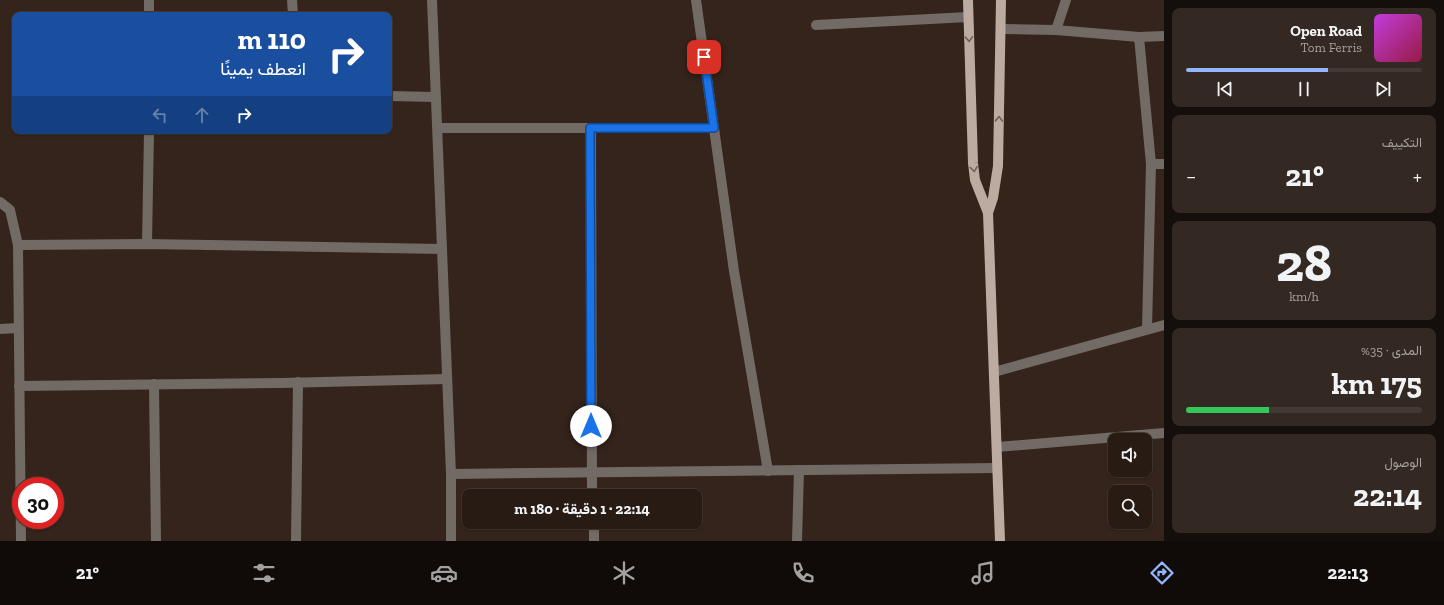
<!DOCTYPE html>
<html lang="ar">
<head>
<meta charset="utf-8">
<style>
	:root { --surface:#271b14; --page:#332822; --text:#f1f3f6; --muted:#a4a1a0; --line:#433934; --accent:#91b8fd }
	body { margin:0; font-family:"Zilla Slab",Vazirmatn,serif; background:var(--page); color:var(--text); direction:rtl; height:100vh; display:flex; flex-direction:column; font-size:15px; white-space:nowrap }
	* { box-sizing:border-box; margin:0 }
	p { font-size:13px; color:var(--muted) }
	.icon { flex:none; width:22px; height:22px; fill:none; stroke:currentColor; stroke-width:2; stroke-linecap:round; stroke-linejoin:round }
	.map { position:relative; flex:1; overflow:hidden; direction:ltr }
	.details { display:flex; flex-direction:column; gap:8px; padding:8px; background:#150f0b; width:280px }
	.details>* { flex:none }
	.banner { position:absolute; left:12px; top:12px; width:380px; height:122px; border-radius:8px; box-shadow:0 1px 3px #0004,0 0 0 1px var(--line); direction:rtl; background:#1a4fa0; color:#fff; overflow:hidden }
	.buttons { position:absolute; left:1108px; top:433px; display:grid; gap:8px }
	.buttons a { display:grid; place-items:center; width:44px; height:44px; border-radius:8px; background:var(--surface); box-shadow:0 1px 3px #0004,0 0 0 1px var(--line); font-size:20px }
	.speed { position:absolute; left:12px; top:477px; display:flex; gap:8px; font-size:20px; font-weight:700; text-align:center }
	.speed>* { display:grid; place-content:center; width:52px; height:52px; border-radius:50%; background:var(--surface); box-shadow:0 1px 3px #0004,0 0 0 1px var(--line); line-height:1 }
	.speed .limit { border:6px solid #d22; background:#fff; color:#111 }
	.pin { position:absolute; display:grid; place-items:center; width:34px; height:34px; color:#fff; margin:-17px; border-radius:8px; box-shadow:0 2px 6px #0006 }
	.me { position:absolute; width:44px; margin:-22px; rotate:0deg; stroke-linejoin:round; filter:drop-shadow(0 0 3px #0008) }
	.turn { display:flex; align-items:center; gap:14px; height:84px; padding:0 20px; font-size:18px }
	.turn .icon { width:52px; height:52px; stroke-width:2.5 }
	.turn b { display:block; font-size:28px; line-height:34px }
	.lanes { display:flex; align-items:center; height:38px; padding:0 20px; background:#0003; justify-content:center; gap:20px; direction:ltr }
	.lanes .off { opacity:.35 }
	.big { font-size:30px; font-weight:700; line-height:1.1 }
	.details .widget { flex:1; display:flex; flex-direction:column; justify-content:center; gap:6px; min-width:0; padding:0 14px; border-radius:8px; background:var(--page) }
	.details .dial { align-items:center; gap:0 }
	.dial b { font-size:52px; line-height:1 }
	.song { display:flex; align-items:center; gap:12px }
	.cover { width:48px; height:48px; border-radius:6px; background:linear-gradient(135deg,hsl(290 70% 55%),hsl(340 70% 35%)) }
	.played { height:4px; border-radius:2px; background:linear-gradient(90deg,var(--accent) 60%,var(--line) 60%) }
	.keys { display:flex; justify-content:space-around; direction:ltr }
	.heat { display:flex; justify-content:space-between; align-items:center; font-size:22px; direction:ltr }
	.charge { height:6px; border-radius:3px; background:linear-gradient(90deg,#34c759 35%,var(--line) 0) }
	.trip { position:absolute; left:462px; top:489px; width:240px; height:40px; border-radius:8px; background:var(--surface); box-shadow:0 1px 3px #0004,0 0 0 1px var(--line); font-weight:700; line-height:40px; text-align:center; direction:rtl }
	.dock { display:flex; height:64px; justify-content:space-around; align-items:center; background:#100b08; color:var(--muted) }
	.dock .icon { width:28px; height:28px }
	.dock .on { color:var(--accent) }
	.dock b { font-size:18px; color:var(--text) }
	main { display:flex; flex:1; min-height:0 }
	.map>svg:first-child { display:block }
</style>
</head>
<body>
<main>
<section class="details">
<div class="widget">
<div class="song"><i class="cover"></i><div><b>Open Road</b><p>Tom Ferris</p></div></div>
<div class="played"></div>
<div class="keys"><svg class="icon" aria-label="previous" viewBox="0 0 24 24"><path d="M18 5L8 12l10 7zM5 5v14"/></svg><svg class="icon" aria-label="pause" viewBox="0 0 24 24"><path d="M8 5v14M16 5v14"/></svg><svg class="icon" aria-label="next" viewBox="0 0 24 24"><path d="M6 5l10 7-10 7zM19 5v14"/></svg></div>
</div>
<div class="widget"><p>التكييف</p>
<div class="heat"><a>−</a><b class="big">21°</b><a>+</a></div>
</div>
<div class="widget dial"><b>28</b><p>km/h</p></div>
<div class="widget"><p>المدى · 35%</p><b class="big">175 km</b><div class="charge"></div></div>
<div class="widget"><p>الوصول</p><b class="big">22:14</b></div>
</section>
<div class="map">
<svg width="1164" height="541" viewBox="0 0 1164 541">
	<rect width="100%" height="100%" fill="#34241b"/>
	<g fill="none" stroke-linecap="round" stroke-linejoin="round">
		<g stroke="#726a65" stroke-width="10">
			<path d="M149,0V15"/>
			<path d="M292,0L293,15"/>
			<path d="M432,0L451,474V541"/>
			<path d="M696,0L734,271L768,471"/>
			<path d="M816,25L968,17"/>
			<path d="M1001,29L1056,30L1139,37L1151,164H1164"/>
			<path d="M1056,30L1066,0"/>
			<path d="M1139,37L1164,36"/>
			<path d="M389,96L436,97"/>
			<path d="M438,128H714"/>
			<path d="M591,128L592,496"/>
			<path d="M0,202L10,210L18,245L21,541"/>
			<path d="M147,244L149,131"/>
			<path d="M18,245L147,244L442,249"/>
			<path d="M0,329L18,328"/>
			<path d="M1147,329L1151,164"/>
			<path d="M994,372L1164,325"/>
			<path d="M154,384L156,541"/>
			<path d="M19,386L281,383L447,379"/>
			<path d="M997,447L1164,433"/>
			<path d="M451,474L997,468"/>
			<path d="M594,522V541"/>
			<path d="M296,541L298,382"/>
			<path d="M797,541L799,470"/>
		</g>
		<g stroke="#bcaba1" stroke-width="10">
			<path d="M968,0L973,163L975,180L988,213"/>
			<path d="M1000,541L988,213L993,198L998,166L1001,0"/>
		</g>
	</g>
	<defs><path id="oneway-chevron" d="M-2-3.5L2.5 0L-2 3.5" fill="none" stroke-width="1.6" stroke-linecap="round" stroke-linejoin="round"/></defs>
	<g stroke="#716157">
		<use href="#oneway-chevron" transform="translate(969 39) rotate(88)"/>
		<use href="#oneway-chevron" transform="translate(999 119) rotate(-88)"/>
		<use href="#oneway-chevron" transform="translate(974 169) rotate(82)"/>
	</g>
	<g fill="none" stroke-linecap="round" stroke-linejoin="round">
		<g stroke="#114b97" stroke-width="10">
			<path id="route" d="M591,426L590,128H714L704,57"/>
		</g>
		<use href="#route" stroke="#1a73e8" stroke-width="7"/>
	</g>
</svg>
<div class="buttons">
<a><svg class="icon" aria-label="sound" viewBox="0 0 24 24"><path d="M4 9h4l5-4v14l-5-4H4zM17 9q2 3 0 6"/></svg></a>
<a><svg class="icon" aria-label="search" viewBox="0 0 24 24"><circle cx="10" cy="10" r="6"/><path d="M15 15l6 6"/></svg></a>
</div>
<div class="speed"><div class="limit">30</div></div>
<div class="pin" style="left:704px;top:57px;background:#d93025"><svg class="icon" aria-label="arrive" viewBox="0 0 24 24"><path d="M6 21V4h12l-3 4 3 4H6"/></svg></div>
<svg class="me" style="left:591px;top:426px" viewBox="-20 -20 40 40"><circle r="19" fill="#fff"/><path d="M0-13L10 11 0 6-10 11z" fill="#1a73e8"/></svg>
<div class="trip">22:14 · 1 دقيقة · 180 m</div>
<div class="banner">
<div class="turn"><svg class="icon" aria-label="right" viewBox="0 0 24 24"><path d="M7 20v-9h11M14 6l5 5-5 5"/></svg><div><b>110 m</b>انعطف يمينًا</div></div>
<div class="lanes"><svg class="icon off" aria-label="left" viewBox="0 0 24 24"><path d="M17 20v-9H6M10 6l-5 5 5 5"/></svg><svg class="icon off" aria-label="ahead" viewBox="0 0 24 24"><path d="M12 20V5M6 11l6-6 6 6"/></svg><svg class="icon" aria-label="right" viewBox="0 0 24 24"><path d="M7 20v-9h11M14 6l5 5-5 5"/></svg></div>
</div>
</div>
</main>
<nav class="dock">
<b>22:13</b>
<svg class="icon on" aria-label="directions" viewBox="0 0 24 24"><path d="M12 3l9 9-9 9-9-9zM9 14v-3h6M13 9l2 2-2 2"/></svg>
<svg class="icon" aria-label="music" viewBox="0 0 24 24"><path d="M9 18V5l10-2v13"/><circle cx="6" cy="18" r="3"/><circle cx="16" cy="16" r="3"/></svg>
<svg class="icon" aria-label="phone" viewBox="0 0 24 24"><path d="M5 4h4l2 5-3 2q2 4 5 5l2-3 5 2v4C11 20 4 13 5 4z"/></svg>
<svg class="icon" aria-label="climate" viewBox="0 0 24 24"><path d="M12 3v18M4 7l16 10M4 17L20 7"/></svg>
<svg class="icon" aria-label="car" viewBox="0 0 24 24"><path d="M5 17H2v-5l4-1 3-4h7l3 4 3 1v5h-3M9 17h6M6 11h13"/><circle cx="7" cy="17" r="2"/><circle cx="17" cy="17" r="2"/></svg>
<svg class="icon" aria-label="filters" viewBox="0 0 24 24"><path d="M4 7h16M4 17h16"/><circle cx="9" cy="7" r="2"/><circle cx="15" cy="17" r="2"/></svg>
<b>21°</b>
</nav>
</body>
</html>
